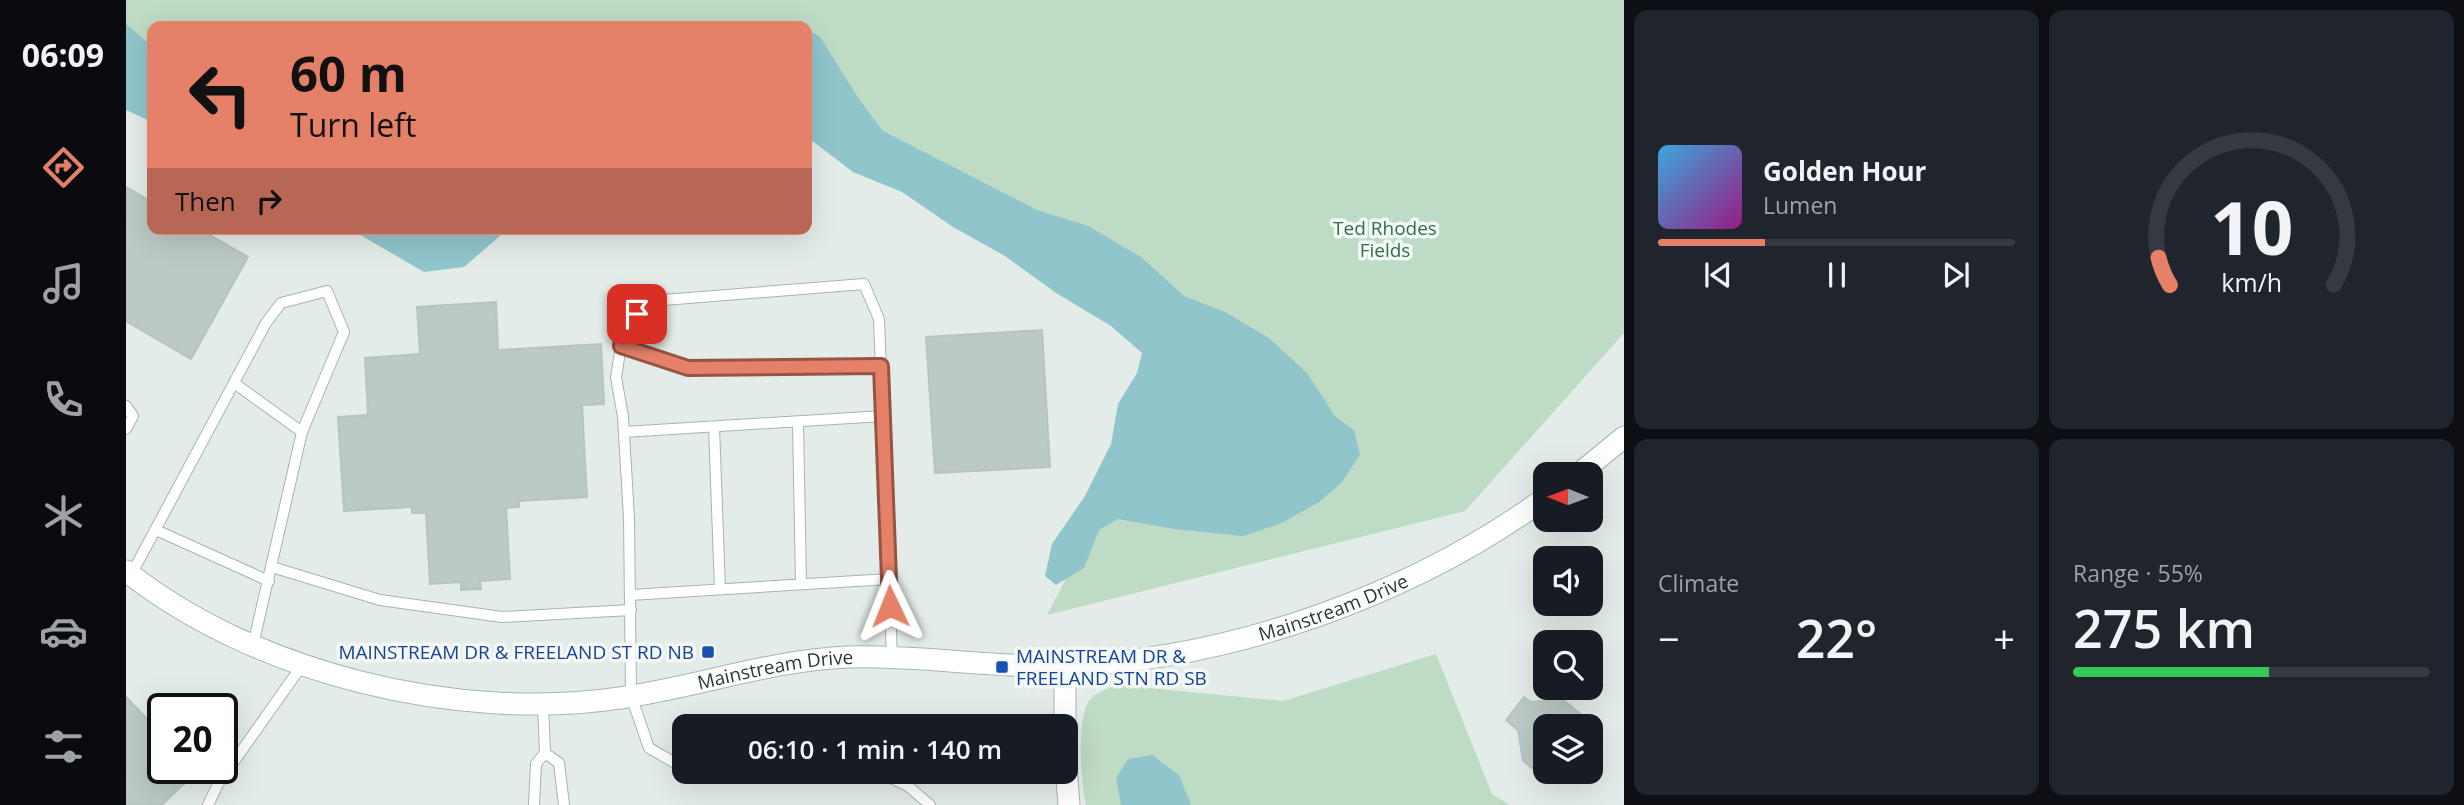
<!DOCTYPE html>
<html lang="en">
<head>
<meta charset="utf-8">
<style>
	:root { --surface:#171b24; --page:#20242c; --text:#f1f3f6; --muted:#9ea1a6; --line:#363941; --accent:#e58168 }
	body { margin:0; font-family:"Open Sans",sans-serif; background:var(--page); color:var(--text); height:100vh; display:flex; flex-direction:column; font-size:26px; white-space:nowrap }
	* { box-sizing:border-box; margin:0 }
	p { font-size:23px; color:var(--muted) }
	.icon { flex:none; width:38px; height:38px; fill:none; stroke:currentColor; stroke-width:2; stroke-linecap:round; stroke-linejoin:round }
	.map { position:relative; flex:1; overflow:hidden }
	.drawer { display:flex; flex-direction:column; gap:10px; padding:10px; background:#0d0f14; width:840px }
	.drawer>* { flex:none }
	.top-card { position:absolute; left:21px; top:21px; width:665px; height:214px; border-radius:14px; box-shadow:0 7px 28px #0002; background:#e58168; color:#111; overflow:hidden }
	.needle { width:46px; rotate:271deg }
	.tools { position:absolute; left:1407px; top:462px; display:grid; gap:14px }
	.tools a { display:grid; place-items:center; width:70px; height:70px; border-radius:14px; background:var(--surface); box-shadow:0 7px 28px #0002; font-size:35px }
	.speed { position:absolute; left:21px; top:693px; display:flex; gap:14px; font-size:35px; font-weight:700; text-align:center }
	.speed>* { display:grid; place-content:center; width:91px; height:91px; border-radius:50%; background:var(--surface); box-shadow:0 7px 28px #0002; line-height:1 }
	.speed .limit { border:4px solid #111; border-radius:10px; background:#fff; color:#111 }
	.pin { position:absolute; display:grid; place-items:center; width:60px; height:60px; color:#fff; margin:-30px; border-radius:14px; box-shadow:0 4px 10px #0006 }
	.me { position:absolute; width:77px; margin:-38px; rotate:358deg; stroke-linejoin:round; filter:drop-shadow(0 0 5px #0008) }
	.turn { display:flex; align-items:center; gap:24px; height:147px; padding:0 28px; font-size:32px }
	.turn .icon { width:91px; height:91px; stroke-width:2.5 }
	.turn b { display:block; font-size:49px; line-height:60px }
	.then { display:flex; align-items:center; height:66px; padding:0 28px; background:#0003; gap:14px; font-size:26px }
	.big { font-size:52px; font-weight:600; line-height:1.1 }
	.drawer .card { flex:1; display:flex; flex-direction:column; justify-content:center; gap:10px; min-width:0; padding:0 24px; border-radius:14px; background:var(--page) }
	.drawer .dial { align-items:center; gap:0 }
	.dial svg { height:182px; overflow:visible; fill:none; stroke:var(--line); stroke-width:7; stroke-linecap:round; text-anchor:middle }
	.dial text { fill:var(--text); stroke:none }
	.song { display:flex; align-items:center; gap:21px }
	.cover { width:84px; height:84px; border-radius:10px; background:linear-gradient(135deg,hsl(200 70% 55%),hsl(310 70% 35%)) }
	.played { height:7px; border-radius:4px; background:linear-gradient(90deg,var(--accent) 30%,var(--line) 30%) }
	.keys { display:flex; justify-content:space-around; direction:ltr }
	.heat { display:flex; justify-content:space-between; align-items:center; font-size:38px; direction:ltr }
	.charge { height:10px; border-radius:5px; background:linear-gradient(90deg,#34c759 55%,var(--line) 0) }
	.drawer .tiles { flex:1; display:grid; gap:10px; grid-template-columns:repeat(2,1fr) }
	.trip { position:absolute; left:546px; top:714px; width:406px; height:70px; border-radius:14px; background:var(--surface); box-shadow:0 7px 28px #0002; font-weight:600; line-height:70px; text-align:center }
	main { display:flex; flex:1; min-height:0 }
	.tabs { display:flex; flex-direction:column; width:126px; justify-content:space-around; align-items:center; background:#090b0e; color:var(--muted) }
	.tabs .icon { width:49px; height:49px }
	.tabs .current { color:var(--accent) }
	.tabs b { font-size:32px; color:var(--text) }
	.map>svg:first-child { display:block }
</style>
</head>
<body>
<main>
<nav class="tabs">
<b>06:09</b>
<svg class="icon current" aria-label="directions" viewBox="0 0 24 24"><path d="M12 3l9 9-9 9-9-9zM9 14v-3h6M13 9l2 2-2 2"/></svg>
<svg class="icon" aria-label="music" viewBox="0 0 24 24"><path d="M9 18V5l10-2v13"/><circle cx="6" cy="18" r="3"/><circle cx="16" cy="16" r="3"/></svg>
<svg class="icon" aria-label="phone" viewBox="0 0 24 24"><path d="M5 4h4l2 5-3 2q2 4 5 5l2-3 5 2v4C11 20 4 13 5 4z"/></svg>
<svg class="icon" aria-label="climate" viewBox="0 0 24 24"><path d="M12 3v18M4 7l16 10M4 17L20 7"/></svg>
<svg class="icon" aria-label="car" viewBox="0 0 24 24"><path d="M5 17H2v-5l4-1 3-4h7l3 4 3 1v5h-3M9 17h6M6 11h13"/><circle cx="7" cy="17" r="2"/><circle cx="17" cy="17" r="2"/></svg>
<svg class="icon" aria-label="filters" viewBox="0 0 24 24"><path d="M4 7h16M4 17h16"/><circle cx="9" cy="7" r="2"/><circle cx="15" cy="17" r="2"/></svg>
</nav>
<div class="map">
<svg width="1498" height="805" viewBox="0 0 1498 805">
	<rect width="100%" height="100%" fill="#e3ece8"/>
	<g fill="#bedbc5">
		<path d="M0,0H1498V333L1339,511L921,615L1054,363L681,103V26H26V93L0,55Z"/>
		<path d="M1310,654L1366,794L1384,805H960C955,783 950,720 963,701C970,692 982,689 992,685L1157,701Z"/>
	</g>
	<g fill="#91c5cc">
		<path d="M0,24L26,46V122L0,110Z"/>
		<path d="M681,30L694,37L733,99L757,131L911,210L962,226L1015,257L1058,296L1099,312L1143,338L1181,373L1209,416L1228,430L1234,455L1215,483L1193,502L1156,523L1117,536L1048,529L992,519L973,530L958,568L930,585L919,576L926,544L959,496L985,444L992,404L1011,373L1016,353L985,326L930,293L879,256L827,227L776,192L727,172L681,137Z"/>
		<path d="M224,229H385L375,235L338,267L298,272Z"/>
		<path d="M1026,755L1053,775L1065,805H995L990,778L1002,759Z"/>
	</g>
	<g fill="#bcc9c4" stroke="#b6c5be" stroke-width="2">
		<path d="M0,187L26,202V229H73L122,257L65,359L0,321Z"/>
		<path d="M370,302L372,350L475,344L478,404L456,405L461,497L393,501V507L380,508L384,579L354,581L355,589L335,590V582L304,584L300,513H286V507L218,511L212,417L242,415L239,358L294,354L291,307Z"/>
		<path d="M916,330L924,467L809,473L800,337Z"/>
		<path d="M0,697L37,736V768H74L36,805H0Z"/>
		<path d="M1398,697L1405,702L1436,699L1470,726H1419V778L1397,761L1392,730L1380,720Z"/>
	</g>
	<g fill="none" stroke-linecap="round" stroke-linejoin="round">
		<g stroke="#a6b4ae" stroke-width="12">
			<g id="lane">
				<path d="M495,346L563,368L755,366"/>
				<path d="M108,383L176,432"/>
				<path d="M0,406L7,416L0,429"/>
				<path d="M672,422L675,584"/>
				<path d="M588,427L594,589"/>
				<path d="M498,432L757,416"/>
				<path d="M30,530L143,581"/>
				<path d="M146,567L254,600L376,617L505,610"/>
				<path d="M5,575L140,323L155,303L201,291L218,332L176,432L127,645"/>
				<path d="M504,595L763,579"/>
				<path d="M417,704L419,753"/>
				<path d="M558,764H551L523,748L505,696L503,518L497,417L490,377L498,327L525,301L738,284L753,319L766,659"/>
				<path d="M753,772L782,786L804,805"/>
				<path d="M82,805L92,784L177,664"/>
				<path d="M408,805L410,764L419,753L433,763L438,805"/>
			</g>
		</g>
		<g stroke="#a6b4ae" stroke-width="23">
			<g id="street">
				<path d="M939,726V666"/>
				<path d="M940,767L943,805"/>
			</g>
		</g>
		<g stroke="#a3b7af" stroke-width="23">
			<g id="secondary">
				<path d="M1453,474L1498,437"/>
				<path id="s1" d="M0,571C130,674 332,722 494,698C571,687 645,660 722,657C794,655 866,668 939,666C1106,659 1284,596 1419,498"/>
			</g>
		</g>
		<use href="#lane" stroke="#fff" stroke-width="10"/>
		<use href="#street" stroke="#fff" stroke-width="21"/>
		<use href="#secondary" stroke="#fff" stroke-width="21"/>
	</g>
	<g fill="none" stroke-linecap="round" stroke-linejoin="round">
		<g stroke="#955444" stroke-width="18">
			<path id="route" d="M511,314L498,327L495,346L562,368L755,366L764,606"/>
		</g>
		<use href="#route" stroke="#e58168" stroke-width="12"/>
	</g>
	<g fill="#1a4fb4" stroke="#f4f9f6" stroke-width="2.5">
		<rect x="575" y="645" width="14" height="14" rx="3.5"/>
		<rect x="869" y="660" width="14" height="14" rx="3.5"/>
	</g>
	<g text-anchor="middle" stroke-width="7" stroke-linejoin="round" paint-order="stroke">
		<g font-size="19" fill="#326f47" stroke="#f4f9f6">
			<text x="1259" y="235">Ted Rhodes<tspan x="1259" dy="22">Fields</tspan></text>
		</g>
		<g font-size="19" fill="#253c34" stroke="#f4f9f6">
			<text dy="7" stroke="none"><textPath href="#s1" startOffset="1248">Mainstream Drive</textPath></text>
			<text dy="7" stroke="none"><textPath href="#s1" startOffset="681">Mainstream Drive</textPath></text>
		</g>
		<g font-size="19" fill="#164399" stroke="#f4f9f6" text-anchor="end">
			<text x="568" y="659">MAINSTREAM DR &amp; FREELAND ST RD NB</text>
			<text x="890" y="663" text-anchor="start">MAINSTREAM DR &amp;<tspan x="890" dy="22">FREELAND STN RD SB</tspan></text>
		</g>
	</g>
</svg>
<div class="tools">
<a><svg class="needle" viewBox="-14 -14 28 28"><path d="M0-13l5 13h-10z" fill="#e53935"/><path d="M0 13l5-13h-10z" fill="#9ea1a6"/></svg></a>
<a><svg class="icon" aria-label="sound" viewBox="0 0 24 24"><path d="M4 9h4l5-4v14l-5-4H4zM17 9q2 3 0 6"/></svg></a>
<a><svg class="icon" aria-label="search" viewBox="0 0 24 24"><circle cx="10" cy="10" r="6"/><path d="M15 15l6 6"/></svg></a>
<a><svg class="icon" aria-label="layers" viewBox="0 0 24 24"><path d="M12 4l9 5-9 5-9-5zM3 14l9 5 9-5"/></svg></a>
</div>
<div class="speed"><div class="limit">20</div></div>
<div class="pin" style="left:511px;top:314px;background:#d93025"><svg class="icon" aria-label="arrive" viewBox="0 0 24 24"><path d="M6 21V4h12l-3 4 3 4H6"/></svg></div>
<svg class="me" style="left:764px;top:606px" viewBox="-20 -20 40 40"><path d="M0-17L14 15 0 8-14 15z" fill="#e58168" stroke="#fff" stroke-width="4"/></svg>
<div class="trip">06:10 · 1 min · 140 m</div>
<div class="top-card">
<div class="turn"><svg class="icon" aria-label="left" viewBox="0 0 24 24"><path d="M17 20v-9H6M10 6l-5 5 5 5"/></svg><div><b>60 m</b>Turn left</div></div>
<div class="then">Then<svg class="icon" aria-label="right" viewBox="0 0 24 24"><path d="M7 20v-9h11M14 6l5 5-5 5"/></svg></div>
</div>
</div>
<section class="drawer">
<div class="tiles">
<div class="card">
<div class="song"><i class="cover"></i><div><b>Golden Hour</b><p>Lumen</p></div></div>
<div class="played"></div>
<div class="keys"><svg class="icon" aria-label="previous" viewBox="0 0 24 24"><path d="M18 5L8 12l10 7zM5 5v14"/></svg><svg class="icon" aria-label="pause" viewBox="0 0 24 24"><path d="M8 5v14M16 5v14"/></svg><svg class="icon" aria-label="next" viewBox="0 0 24 24"><path d="M6 5l10 7-10 7zM19 5v14"/></svg></div>
</div>
<div class="card dial"><svg viewBox="0 0 100 80">
<path d="M14 69A42 42 0 1 1 86 69"/>
<path d="M14 69A42 42 0 0 1 9 57" stroke="#e58168"/>
<text x="50" y="56" font-size="32" font-weight="700">10</text>
<text x="50" y="72" font-size="11">km/h</text>
</svg></div>
<div class="card"><p>Climate</p>
<div class="heat"><a>−</a><b class="big">22°</b><a>+</a></div>
</div>
<div class="card"><p>Range · 55%</p><b class="big">275 km</b><div class="charge"></div></div>
</div>
</section>
</main>
</body>
</html>
